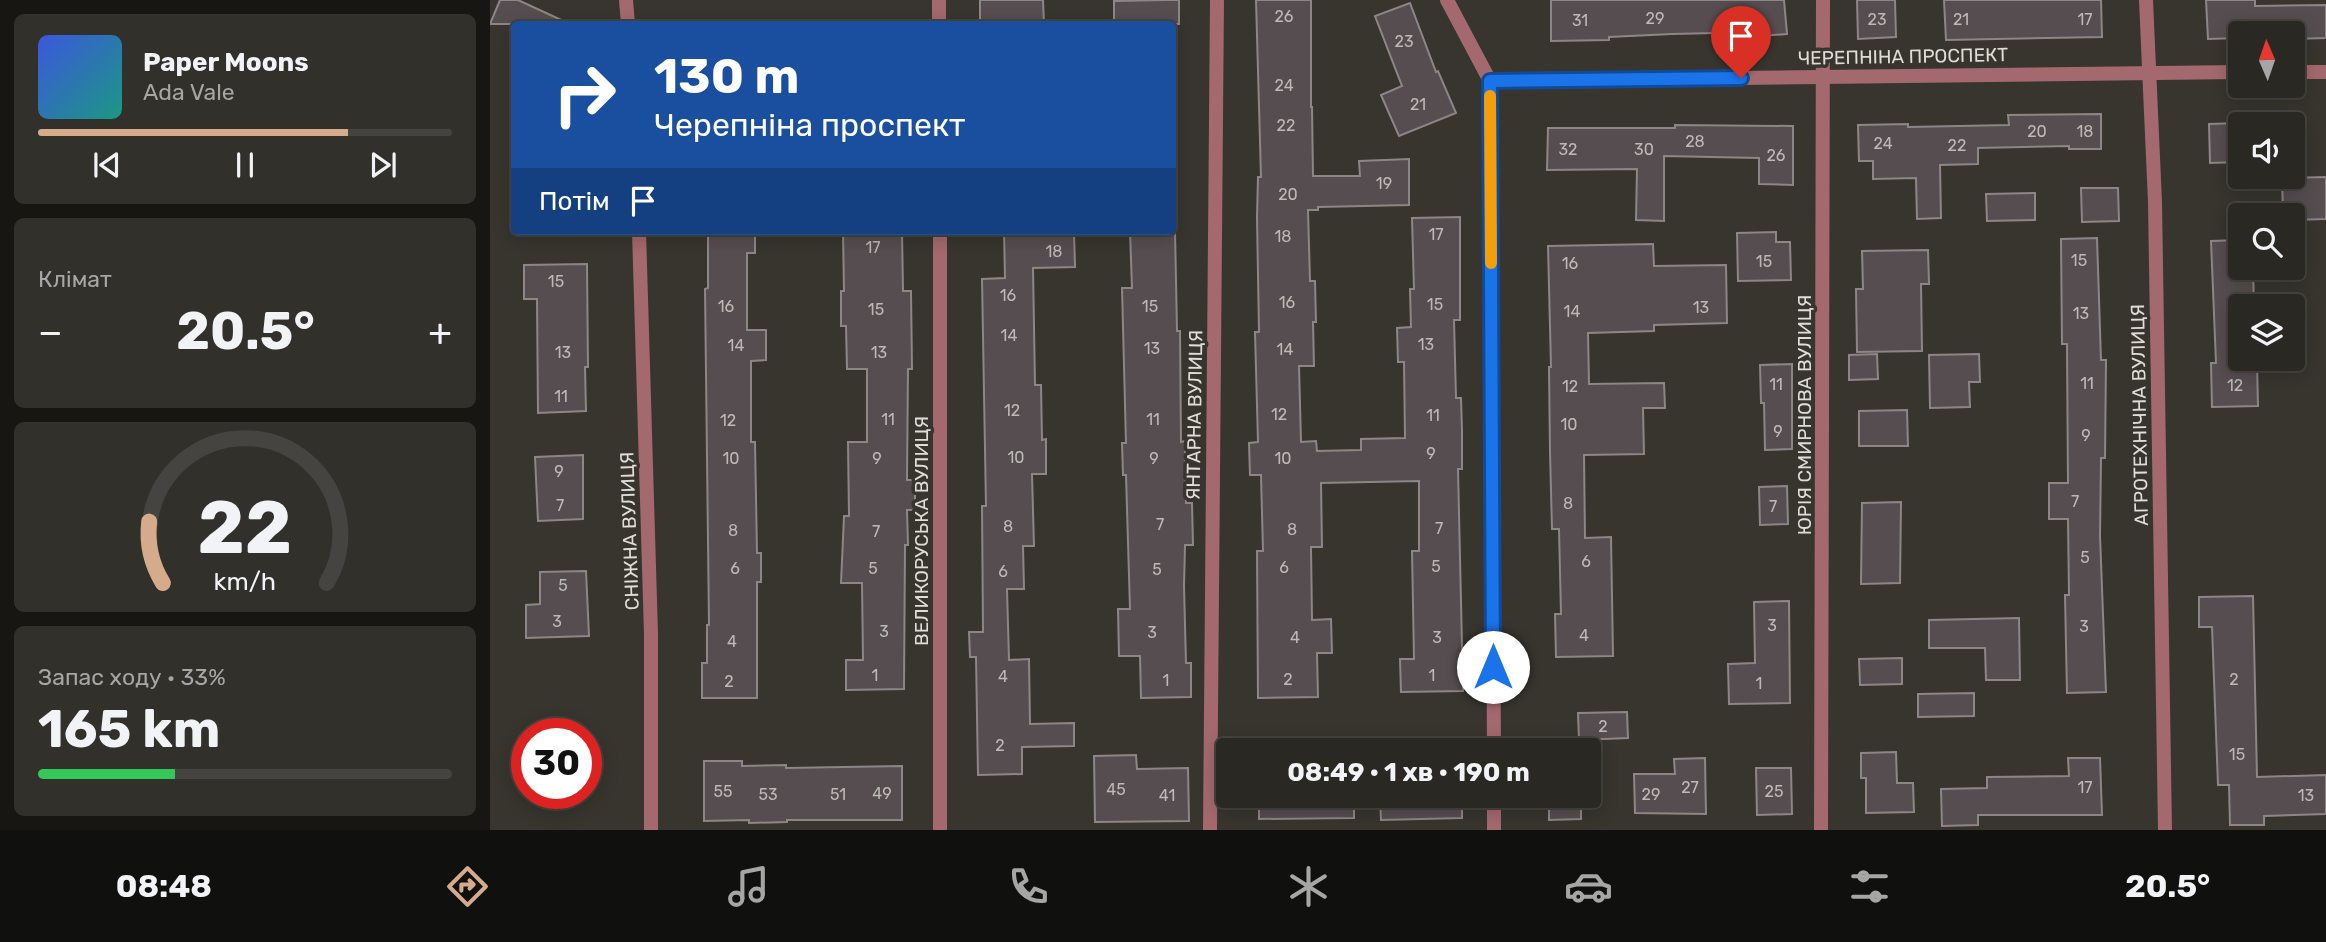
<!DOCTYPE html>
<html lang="uk">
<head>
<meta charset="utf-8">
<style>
	:root { --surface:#292822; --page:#31302a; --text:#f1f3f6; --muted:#a5a6a5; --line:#454440; --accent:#d6ab8b }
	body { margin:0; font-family:Rubik,sans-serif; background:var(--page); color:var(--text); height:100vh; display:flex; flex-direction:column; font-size:26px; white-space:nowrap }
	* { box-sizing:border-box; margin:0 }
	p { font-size:23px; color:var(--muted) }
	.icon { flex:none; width:38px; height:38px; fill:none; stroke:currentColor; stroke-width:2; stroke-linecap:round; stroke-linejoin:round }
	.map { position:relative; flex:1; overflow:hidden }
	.sheet { display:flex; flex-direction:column; gap:14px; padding:14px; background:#171613; width:490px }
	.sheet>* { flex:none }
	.guide { position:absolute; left:21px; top:21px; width:665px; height:214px; border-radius:7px; box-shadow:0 4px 18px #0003,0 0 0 2px var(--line); background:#1a4fa0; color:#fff; overflow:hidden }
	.needle { width:46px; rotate:358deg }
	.buttons { position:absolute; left:1738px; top:21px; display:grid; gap:14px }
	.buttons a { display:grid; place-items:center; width:77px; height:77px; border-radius:7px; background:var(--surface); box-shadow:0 4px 18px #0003,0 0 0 2px var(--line); font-size:35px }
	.speed { position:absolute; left:21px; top:718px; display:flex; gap:14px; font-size:35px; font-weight:700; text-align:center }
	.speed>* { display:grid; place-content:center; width:91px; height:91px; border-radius:50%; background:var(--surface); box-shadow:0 4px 18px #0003,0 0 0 2px var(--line); line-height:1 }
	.speed .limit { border:10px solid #d22; background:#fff; color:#111 }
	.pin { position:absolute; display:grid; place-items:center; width:60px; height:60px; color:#fff; margin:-72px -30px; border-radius:50% 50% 50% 0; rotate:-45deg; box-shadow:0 0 7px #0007 }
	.pin .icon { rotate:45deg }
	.me { position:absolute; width:77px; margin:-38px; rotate:0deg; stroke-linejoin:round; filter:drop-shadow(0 0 5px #0008) }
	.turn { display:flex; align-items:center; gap:24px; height:147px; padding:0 28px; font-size:32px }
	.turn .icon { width:91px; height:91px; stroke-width:2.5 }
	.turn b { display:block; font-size:49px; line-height:60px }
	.then { display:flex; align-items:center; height:66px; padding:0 28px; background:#0003; gap:14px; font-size:26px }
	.big { font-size:52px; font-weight:700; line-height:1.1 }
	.sheet .card { flex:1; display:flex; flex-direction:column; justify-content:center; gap:10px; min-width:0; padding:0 24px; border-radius:10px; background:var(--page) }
	.sheet .dial { align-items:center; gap:0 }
	.dial svg { height:182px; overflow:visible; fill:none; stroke:var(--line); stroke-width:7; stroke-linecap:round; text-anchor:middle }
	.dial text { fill:var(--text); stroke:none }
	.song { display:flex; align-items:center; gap:21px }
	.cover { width:84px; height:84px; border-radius:10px; background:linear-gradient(135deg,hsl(230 70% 55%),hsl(170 70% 35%)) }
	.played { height:7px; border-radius:4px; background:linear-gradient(90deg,var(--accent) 75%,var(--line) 75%) }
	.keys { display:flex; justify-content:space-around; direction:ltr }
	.heat { display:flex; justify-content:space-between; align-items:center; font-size:38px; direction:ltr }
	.charge { height:10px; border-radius:5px; background:linear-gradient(90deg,#34c759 33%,var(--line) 0) }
	.trip { position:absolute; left:726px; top:738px; width:385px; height:70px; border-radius:7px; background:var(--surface); box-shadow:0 4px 18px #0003,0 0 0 2px var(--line); font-weight:700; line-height:70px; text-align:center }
	.dock { display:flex; height:112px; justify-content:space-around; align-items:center; background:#10100e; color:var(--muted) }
	.dock .icon { width:49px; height:49px }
	.dock .current { color:var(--accent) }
	.dock b { font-size:32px; color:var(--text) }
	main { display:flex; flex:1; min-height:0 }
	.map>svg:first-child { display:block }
</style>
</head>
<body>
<main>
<section class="sheet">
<div class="card">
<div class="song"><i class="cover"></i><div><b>Paper Moons</b><p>Ada Vale</p></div></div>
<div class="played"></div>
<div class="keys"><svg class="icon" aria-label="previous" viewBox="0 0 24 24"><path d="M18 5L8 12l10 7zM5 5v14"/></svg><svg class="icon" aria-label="pause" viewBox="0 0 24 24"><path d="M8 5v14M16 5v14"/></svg><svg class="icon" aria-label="next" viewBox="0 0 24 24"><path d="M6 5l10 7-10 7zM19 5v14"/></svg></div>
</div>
<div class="card"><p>Клімат</p>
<div class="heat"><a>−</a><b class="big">20.5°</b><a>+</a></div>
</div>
<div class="card dial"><svg viewBox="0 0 100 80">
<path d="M14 69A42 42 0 1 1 86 69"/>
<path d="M14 69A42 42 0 0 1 8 42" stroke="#d6ab8b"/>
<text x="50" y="56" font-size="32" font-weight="700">22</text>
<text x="50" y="72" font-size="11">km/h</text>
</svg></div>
<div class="card"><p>Запас ходу · 33%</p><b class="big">165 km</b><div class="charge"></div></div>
</section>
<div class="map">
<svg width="1836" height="830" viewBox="0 0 1836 830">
	<rect width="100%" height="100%" fill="#37352e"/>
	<g fill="#554d4f" stroke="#8e8587" stroke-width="2">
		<path d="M10,0H28L80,24H0Z"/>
		<path d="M490,0H553L554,24H490Z"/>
		<path d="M676,0H689V24H624V1Z"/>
		<path d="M766,0H821V107H822L823,176H870L869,161L919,159V205L828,207V210H818L820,281H825L826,322H823L824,366H809L811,442L826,441L827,451L871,450V439L915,438L914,362H908L907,328L921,327L920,289H924L922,218L970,217V320H964L966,398H971L972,431V469H968L973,691L911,692L910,659H924L922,551H929V481L831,483L832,547H821L822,620L841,619L842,653H827L828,697L768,698L767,551H773L771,475H760L759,443L768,442L765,332H769L767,217L768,177H771Z"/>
		<path d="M1061,0H1294L1297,34L1270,36V32L1182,34L1119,37V40L1061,41Z"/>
		<path d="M1367,0H1405L1406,37L1368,39Z"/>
		<path d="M1454,0H1611L1612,37L1456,40Z"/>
		<path d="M1716,0H1765V6L1836,5V38L1802,39V33H1750V38L1718,39Z"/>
		<path d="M920,3L946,72L948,71L966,113L909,136L891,95L912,86L885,16Z"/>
		<path d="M1611,114V149H1579V146L1488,148V164L1450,165L1451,218L1427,219L1426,178L1383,179V161H1369L1368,125L1418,124V127L1519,125L1518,115Z"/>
		<path d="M1750,123V162L1720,163L1719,124Z"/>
		<path d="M1185,125L1303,126V185L1269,184V158L1174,156V221L1146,220L1147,169L1057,170L1058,128H1185Z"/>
		<path d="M1836,177V219L1802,220V215H1793L1792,178Z"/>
		<path d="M1591,188H1628L1629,221L1592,222Z"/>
		<path d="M1545,193V220L1497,221L1496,194Z"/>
		<path d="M218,231H265V253H257V330H276V360L261,361V442H265L267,553H271V582H267V698H212V663H217V625H219L215,289L218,288Z"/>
		<path d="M353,231H412L413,291H421L422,369H418L417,480H425V510H417L418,545H415L414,689L356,690V660H373L372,583H351L354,516H359L358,442H377V369H357L356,326H351V291H354Z"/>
		<path d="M514,231H584L585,267L543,268L545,385H551L552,440L556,439V474H542L544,546H533L534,589H517L519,660L539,659L540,724L584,723V746L532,747V774L488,775L486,657H480L479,632H493L492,506H496L492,279L515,278Z"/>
		<path d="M640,231H685L687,331H690L691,442L695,441L696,503H702L703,545H695L694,586L696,663H701V697L651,698L650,656H629L628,609H640L636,475H633L632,443H636L632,288H642Z"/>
		<path d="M1286,232V242H1300L1301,280L1248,281L1247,233Z"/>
		<path d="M1607,238L1611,360H1616L1615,458H1611L1610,536L1616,692L1577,693L1575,595H1579L1578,519H1559V483H1578L1577,344H1572L1571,239Z"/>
		<path d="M1750,240V268H1763L1764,306H1750V363L1767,362L1768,406L1722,407L1721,363H1726L1721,241Z"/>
		<path d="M1163,244L1164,266L1236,265L1237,323L1164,325V331L1098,333L1099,384L1174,383L1175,408H1153L1154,454L1094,455L1095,538L1121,537L1123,656L1066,657L1065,614H1071L1069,529H1062L1060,452L1059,367H1061L1058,246Z"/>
		<path d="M1438,250L1439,284H1431L1432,351L1367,352L1366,289H1373L1372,251Z"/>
		<path d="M97,264L98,367H95L96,411L48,413L47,299H34V265Z"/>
		<path d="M1387,354L1388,379L1359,380V355Z"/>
		<path d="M1489,354L1490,382H1479L1480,407L1440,408L1439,355Z"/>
		<path d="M1302,364V449L1275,450L1274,403H1271L1270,365Z"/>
		<path d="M1417,410L1418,446H1369V411Z"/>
		<path d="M93,455V519L48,521L45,457Z"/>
		<path d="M1297,486L1298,524L1270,525L1269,487Z"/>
		<path d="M1411,502L1410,583L1371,584L1372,503Z"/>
		<path d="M96,571L99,636L36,638V605L50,604V572Z"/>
		<path d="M1763,596L1767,777L1836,775V814L1774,816V825H1740L1739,785H1728L1722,627H1709V597Z"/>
		<path d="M1299,601L1300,703L1239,704L1238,664L1265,663L1264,602Z"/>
		<path d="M1529,618L1530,680H1496L1495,648H1439V620Z"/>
		<path d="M1412,658V684L1370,685L1369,659Z"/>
		<path d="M1484,693V716L1428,717V694Z"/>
		<path d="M1137,712L1138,738L1089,740L1088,713Z"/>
		<path d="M1406,752L1407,783H1423L1424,812L1376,813V778H1371V753Z"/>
		<path d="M646,755L647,769L698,768L699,821L605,822L604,756Z"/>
		<path d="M1215,758L1216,814L1145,813L1144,774H1185L1184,759Z"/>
		<path d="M1578,758H1610L1612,815H1488V825L1452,826L1451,789L1497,788V777L1579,776Z"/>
		<path d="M214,761H252V766L296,765V768L412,766V820H297V822L259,823V820L214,821Z"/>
		<path d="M1266,768H1301L1302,814L1267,815Z"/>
		<path d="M769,796H864V818L769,819Z"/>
		<path d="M890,796H972V818L891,820Z"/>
		<path d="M1059,796H1091V819L1059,820Z"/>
	</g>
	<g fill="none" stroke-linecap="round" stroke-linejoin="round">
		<g stroke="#a3696e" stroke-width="14">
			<path d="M136,0L138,24"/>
			<path d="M449,0V24"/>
			<path d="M957,0L1000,81L1750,72"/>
			<path d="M1656,0L1665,202L1675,830"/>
			<path d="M1802,72H1836"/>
			<path d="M1000,81L1004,751"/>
			<path d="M149,231L161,634V830"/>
			<path d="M450,231V830"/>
			<path d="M1004,796V830"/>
			<path d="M720,830L727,0"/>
			<path d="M1331,830L1333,0"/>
		</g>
	</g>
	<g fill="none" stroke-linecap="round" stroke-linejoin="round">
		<g stroke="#114b97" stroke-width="18">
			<path id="route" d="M1003,667L1000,81L1251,78"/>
		</g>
		<use href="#route" stroke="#1a73e8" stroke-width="12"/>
		<path stroke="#f59e0b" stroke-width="12" d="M1000,96L1001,263"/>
	</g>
	<g text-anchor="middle" stroke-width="7" stroke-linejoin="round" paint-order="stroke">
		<g font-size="16" fill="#bcb9b6">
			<text x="794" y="22">26</text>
			<text x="1165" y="24">29</text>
			<text x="1387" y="25">23</text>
			<text x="1471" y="25">21</text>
			<text x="1595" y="25">17</text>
			<text x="1090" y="26">31</text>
			<text x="914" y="47">23</text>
			<text x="794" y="91">24</text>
			<text x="928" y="110">21</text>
			<text x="796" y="131">22</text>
			<text x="1547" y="137">20</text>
			<text x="1595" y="137">18</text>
			<text x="1205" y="147">28</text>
			<text x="1393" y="149">24</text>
			<text x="1467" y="151">22</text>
			<text x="1078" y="155">32</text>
			<text x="1154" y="155">30</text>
			<text x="1286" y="161">26</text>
			<text x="894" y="189">19</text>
			<text x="798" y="200">20</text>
			<text x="946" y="240">17</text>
			<text x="793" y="242">18</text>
			<text x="383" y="253">17</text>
			<text x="564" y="257">18</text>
			<text x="1589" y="266">15</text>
			<text x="1274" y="267">15</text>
			<text x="1080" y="269">16</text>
			<text x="66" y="287">15</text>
			<text x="518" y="301">16</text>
			<text x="797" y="308">16</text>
			<text x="945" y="310">15</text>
			<text x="236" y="312">16</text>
			<text x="660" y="312">15</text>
			<text x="1211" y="313">13</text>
			<text x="386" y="315">15</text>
			<text x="1082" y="317">14</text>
			<text x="1591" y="319">13</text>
			<text x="519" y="341">14</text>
			<text x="936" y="350">13</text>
			<text x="246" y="351">14</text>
			<text x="662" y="354">13</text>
			<text x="795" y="355">14</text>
			<text x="73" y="358">13</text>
			<text x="389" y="358">13</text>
			<text x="1597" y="389">11</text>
			<text x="1286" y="390">11</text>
			<text x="1745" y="391">12</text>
			<text x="1080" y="392">12</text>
			<text x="71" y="402">11</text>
			<text x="522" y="416">12</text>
			<text x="789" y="420">12</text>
			<text x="943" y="421">11</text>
			<text x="398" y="425">11</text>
			<text x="663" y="425">11</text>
			<text x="238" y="426">12</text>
			<text x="1079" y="430">10</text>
			<text x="1288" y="437">9</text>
			<text x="1596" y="441">9</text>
			<text x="941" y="459">9</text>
			<text x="526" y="463">10</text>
			<text x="241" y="464">10</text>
			<text x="387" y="464">9</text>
			<text x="664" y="464">9</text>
			<text x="793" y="464">10</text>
			<text x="69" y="477">9</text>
			<text x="1585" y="507">7</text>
			<text x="1078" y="509">8</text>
			<text x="70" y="511">7</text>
			<text x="1283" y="512">7</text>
			<text x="670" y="530">7</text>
			<text x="518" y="532">8</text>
			<text x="949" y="534">7</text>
			<text x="802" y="535">8</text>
			<text x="243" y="536">8</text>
			<text x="386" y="537">7</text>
			<text x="1595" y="563">5</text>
			<text x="1096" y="567">6</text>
			<text x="946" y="572">5</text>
			<text x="794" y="573">6</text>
			<text x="245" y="574">6</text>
			<text x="383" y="574">5</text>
			<text x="667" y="575">5</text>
			<text x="513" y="577">6</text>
			<text x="73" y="591">5</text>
			<text x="67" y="627">3</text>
			<text x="1282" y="631">3</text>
			<text x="1594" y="632">3</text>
			<text x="394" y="637">3</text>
			<text x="662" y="638">3</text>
			<text x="1094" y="641">4</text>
			<text x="805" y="643">4</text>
			<text x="947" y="643">3</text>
			<text x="242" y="647">4</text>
			<text x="385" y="681">1</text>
			<text x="942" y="681">1</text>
			<text x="513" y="682">4</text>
			<text x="798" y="685">2</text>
			<text x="1744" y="685">2</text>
			<text x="676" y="686">1</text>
			<text x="239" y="687">2</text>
			<text x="1269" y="689">1</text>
			<text x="1113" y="732">2</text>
			<text x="510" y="751">2</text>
			<text x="1747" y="760">15</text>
			<text x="1200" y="793">27</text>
			<text x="1595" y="793">17</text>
			<text x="626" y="795">45</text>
			<text x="233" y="797">55</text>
			<text x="1284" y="797">25</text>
			<text x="392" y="799">49</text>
			<text x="278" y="800">53</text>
			<text x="348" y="800">51</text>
			<text x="1161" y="800">29</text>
			<text x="677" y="801">41</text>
			<text x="1816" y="801">13</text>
		</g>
		<g font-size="19" fill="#deddd9" stroke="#37352e">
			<text transform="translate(1413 56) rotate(-1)" y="7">ЧЕРЕПНІНА ПРОСПЕКТ</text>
			<text transform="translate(704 415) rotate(-89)" y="7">ЯНТАРНА ВУЛИЦЯ</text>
			<text transform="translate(1314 415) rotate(-90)" y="7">ЮРІЯ СМИРНОВА ВУЛИЦЯ</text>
			<text transform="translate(1649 415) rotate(-91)" y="7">АГРОТЕХНІЧНА ВУЛИЦЯ</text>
			<text transform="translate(139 531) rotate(-92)" y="7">СНІЖНА ВУЛИЦЯ</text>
			<text transform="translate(431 531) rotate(-90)" y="7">ВЕЛИКОРУСЬКА ВУЛИЦЯ</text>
		</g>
	</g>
</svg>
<div class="buttons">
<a><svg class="needle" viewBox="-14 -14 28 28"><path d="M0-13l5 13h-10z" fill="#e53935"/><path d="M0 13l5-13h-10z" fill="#a5a6a5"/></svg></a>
<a><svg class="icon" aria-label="sound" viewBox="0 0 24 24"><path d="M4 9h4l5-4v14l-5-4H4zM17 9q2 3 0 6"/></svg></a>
<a><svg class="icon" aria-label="search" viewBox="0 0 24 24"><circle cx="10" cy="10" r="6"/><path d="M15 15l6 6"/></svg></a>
<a><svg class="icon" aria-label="layers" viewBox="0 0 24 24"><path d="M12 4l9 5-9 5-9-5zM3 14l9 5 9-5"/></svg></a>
</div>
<div class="speed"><div class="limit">30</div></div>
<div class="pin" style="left:1251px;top:78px;background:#d93025"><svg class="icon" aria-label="arrive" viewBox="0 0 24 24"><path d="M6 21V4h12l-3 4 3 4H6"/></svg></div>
<svg class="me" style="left:1003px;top:667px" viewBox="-20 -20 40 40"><circle r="19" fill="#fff"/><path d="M0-13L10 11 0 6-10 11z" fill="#1a73e8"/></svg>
<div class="trip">08:49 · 1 хв · 190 m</div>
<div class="guide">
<div class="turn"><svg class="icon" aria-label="right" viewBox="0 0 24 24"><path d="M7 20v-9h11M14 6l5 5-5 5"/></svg><div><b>130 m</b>Черепніна проспект</div></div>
<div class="then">Потім<svg class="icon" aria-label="arrive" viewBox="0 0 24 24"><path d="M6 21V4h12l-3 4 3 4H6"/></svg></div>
</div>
</div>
</main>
<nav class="dock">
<b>08:48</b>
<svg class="icon current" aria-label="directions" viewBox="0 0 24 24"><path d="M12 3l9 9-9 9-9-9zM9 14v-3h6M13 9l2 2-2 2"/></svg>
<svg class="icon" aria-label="music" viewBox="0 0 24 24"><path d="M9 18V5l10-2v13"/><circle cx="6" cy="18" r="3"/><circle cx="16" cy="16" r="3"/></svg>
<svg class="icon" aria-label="phone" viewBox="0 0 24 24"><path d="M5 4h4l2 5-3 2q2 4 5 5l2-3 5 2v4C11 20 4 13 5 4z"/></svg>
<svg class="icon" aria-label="climate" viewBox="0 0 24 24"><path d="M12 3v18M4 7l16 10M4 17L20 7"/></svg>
<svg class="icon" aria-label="car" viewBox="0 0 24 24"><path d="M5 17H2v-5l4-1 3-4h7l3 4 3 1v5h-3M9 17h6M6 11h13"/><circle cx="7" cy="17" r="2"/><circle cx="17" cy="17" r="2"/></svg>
<svg class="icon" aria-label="filters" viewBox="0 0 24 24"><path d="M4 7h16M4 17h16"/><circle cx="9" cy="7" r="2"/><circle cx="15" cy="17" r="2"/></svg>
<b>20.5°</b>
</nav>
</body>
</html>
